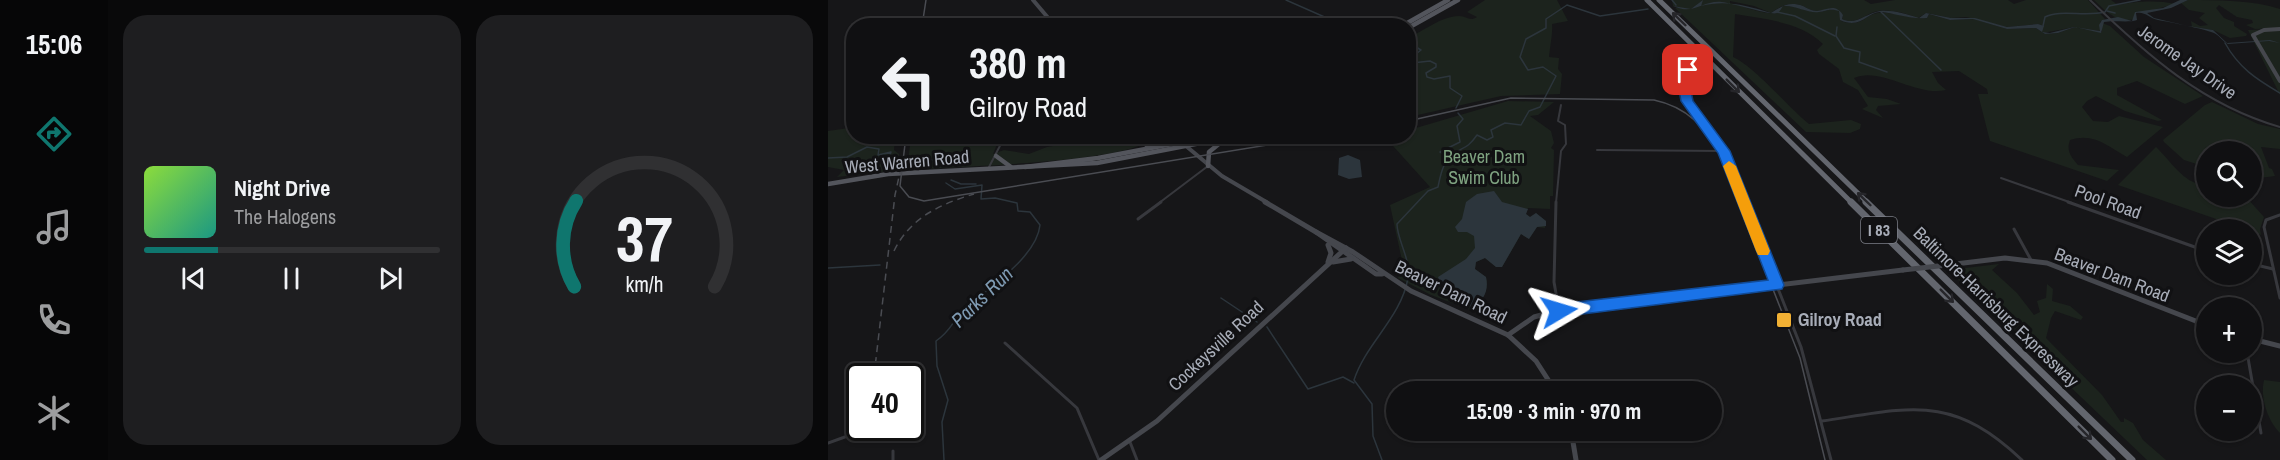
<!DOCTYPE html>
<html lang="en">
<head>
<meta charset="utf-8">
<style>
	:root { --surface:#101012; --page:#1e1e20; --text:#f1f3f6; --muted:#9c9d9f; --line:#303032; --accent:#0f766e }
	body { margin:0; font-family:"Archivo Narrow",sans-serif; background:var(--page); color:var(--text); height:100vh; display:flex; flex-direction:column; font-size:22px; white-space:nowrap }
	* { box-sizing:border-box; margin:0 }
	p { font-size:20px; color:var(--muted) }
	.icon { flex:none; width:33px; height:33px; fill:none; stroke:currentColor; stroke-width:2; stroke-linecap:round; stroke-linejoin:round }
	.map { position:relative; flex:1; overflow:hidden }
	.panel { display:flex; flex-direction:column; gap:15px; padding:15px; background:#09090a; width:720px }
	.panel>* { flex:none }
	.top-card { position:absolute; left:18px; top:18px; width:570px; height:126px; border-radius:24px; box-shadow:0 2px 4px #0004,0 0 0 2px var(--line); background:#101012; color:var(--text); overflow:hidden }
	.buttons { position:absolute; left:1368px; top:141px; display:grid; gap:12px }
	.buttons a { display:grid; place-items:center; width:66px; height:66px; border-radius:50%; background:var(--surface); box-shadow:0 2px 4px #0004,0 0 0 2px var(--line); font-size:30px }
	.speed { position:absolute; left:18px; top:363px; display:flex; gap:12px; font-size:30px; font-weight:700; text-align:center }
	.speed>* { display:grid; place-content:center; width:78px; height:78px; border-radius:50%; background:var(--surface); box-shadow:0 2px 4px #0004,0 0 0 2px var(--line); line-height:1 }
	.speed .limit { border:3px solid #111; border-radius:9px; background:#fff; color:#111 }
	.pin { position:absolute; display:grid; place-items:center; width:51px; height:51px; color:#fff; margin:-26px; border-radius:12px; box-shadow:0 3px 9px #0006 }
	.me { position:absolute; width:66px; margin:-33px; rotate:83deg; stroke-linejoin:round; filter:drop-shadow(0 0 4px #0008) }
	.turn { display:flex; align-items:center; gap:21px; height:126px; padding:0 24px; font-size:27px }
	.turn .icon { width:78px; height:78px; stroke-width:2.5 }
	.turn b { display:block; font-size:42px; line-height:51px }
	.panel .card { flex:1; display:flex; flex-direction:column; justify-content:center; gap:9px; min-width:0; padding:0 21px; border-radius:24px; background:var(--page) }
	.panel .dial { align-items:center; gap:0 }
	.dial svg { height:156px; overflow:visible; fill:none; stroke:var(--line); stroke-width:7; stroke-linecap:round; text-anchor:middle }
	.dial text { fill:var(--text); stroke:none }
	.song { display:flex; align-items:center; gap:18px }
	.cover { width:72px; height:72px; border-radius:9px; background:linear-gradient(135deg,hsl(90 70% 55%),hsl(170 70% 35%)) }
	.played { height:6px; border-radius:3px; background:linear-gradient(90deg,var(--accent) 25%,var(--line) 25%) }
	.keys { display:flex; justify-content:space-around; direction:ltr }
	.panel .tiles { flex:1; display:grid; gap:15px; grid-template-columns:repeat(2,1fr) }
	.trip { position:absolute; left:558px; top:381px; width:336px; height:60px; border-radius:30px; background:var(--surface); box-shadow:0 2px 4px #0004,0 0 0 2px var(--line); font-weight:800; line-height:60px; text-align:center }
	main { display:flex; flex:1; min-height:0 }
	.tab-bar { display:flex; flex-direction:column; width:108px; justify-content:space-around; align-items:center; background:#060607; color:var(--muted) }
	.tab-bar .icon { width:42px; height:42px }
	.tab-bar .active { color:var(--accent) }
	.tab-bar b { font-size:27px; color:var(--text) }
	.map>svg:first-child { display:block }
</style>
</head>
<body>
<main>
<nav class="tab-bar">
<b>15:06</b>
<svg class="icon active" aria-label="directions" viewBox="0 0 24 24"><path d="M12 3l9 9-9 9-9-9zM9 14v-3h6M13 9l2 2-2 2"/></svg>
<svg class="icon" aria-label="music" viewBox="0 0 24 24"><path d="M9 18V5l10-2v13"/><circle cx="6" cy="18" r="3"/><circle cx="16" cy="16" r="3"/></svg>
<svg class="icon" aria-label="phone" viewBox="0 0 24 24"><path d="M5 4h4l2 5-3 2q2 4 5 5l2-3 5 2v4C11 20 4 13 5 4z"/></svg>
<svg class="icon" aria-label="climate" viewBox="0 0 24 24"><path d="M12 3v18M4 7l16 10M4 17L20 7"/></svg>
</nav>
<section class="panel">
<div class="tiles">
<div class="card">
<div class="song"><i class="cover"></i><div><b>Night Drive</b><p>The Halogens</p></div></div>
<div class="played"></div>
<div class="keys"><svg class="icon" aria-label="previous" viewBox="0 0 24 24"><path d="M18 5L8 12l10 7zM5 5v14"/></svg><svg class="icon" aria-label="pause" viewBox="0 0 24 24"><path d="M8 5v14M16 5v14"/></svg><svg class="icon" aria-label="next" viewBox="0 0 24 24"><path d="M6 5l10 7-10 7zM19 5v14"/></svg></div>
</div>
<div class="card dial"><svg viewBox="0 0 100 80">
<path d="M14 69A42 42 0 1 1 86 69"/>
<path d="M14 69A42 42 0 0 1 15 25" stroke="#0f766e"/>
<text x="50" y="56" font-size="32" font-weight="700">37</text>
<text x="50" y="72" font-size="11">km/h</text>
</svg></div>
</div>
</section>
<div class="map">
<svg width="1452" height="460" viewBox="0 0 1452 460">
	<rect width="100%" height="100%" fill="#161618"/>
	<g fill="#1c231d" fill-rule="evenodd">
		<path d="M657,0H729L740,21L724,24C725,34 722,45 721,57L731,58L730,69L734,74L732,94L673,96L581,117V94L588,86L581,79V38C595,31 614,16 631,16C639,16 641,22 649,17L639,12Z"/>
		<path d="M844,0H1036L1043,4L1067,0H1180L1186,4L1198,0H1260L1277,19L1272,22L1273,31L1249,28L1274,32V23L1282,26L1316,57L1375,96L1357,104L1309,81L1289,88V95L1334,120L1330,121L1297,111L1268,96L1259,101L1254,107L1265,121L1280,122L1291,116L1335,127L1299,157C1280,146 1265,132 1242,140C1238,151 1243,157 1250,165L1291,170L1279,181L1162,141L1150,94H1160L1159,89L1131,71L1104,72L1110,83L1118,90C1088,97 1053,66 1026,78L1040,97L1059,99L1073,104L1050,106L1048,110L1055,118L1034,109L1040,106L1030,90L1015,82L1011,69L991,54L989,50L995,44C974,22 936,19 907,14L905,57C926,66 961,108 981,124L1023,120L1033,124L1032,129L1022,133L978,132L847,8H853L845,6ZM902,1L926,6L943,13C953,6 961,1 975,6C979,8 984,11 989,11C1000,11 1005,4 1015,15L1014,19C1026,25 1035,16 1046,12C1060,8 1077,13 1090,18L1098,13L1123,18L1138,17L1179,27L1210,24L1216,26L1213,31L1215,33L1247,27L1230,33L1217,34L1208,28L1179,29L1146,19L1122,20L1101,14L1099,18C1083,20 1066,11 1050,13C1036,14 1036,28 1013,21L1011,11C1000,7 997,13 988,12C976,11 968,5 955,6L949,13C934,15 917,6 902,3Z"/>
		<path d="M1266,0H1283L1290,5C1306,1 1332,0 1347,4L1321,11L1307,12V19C1290,24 1277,11 1266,0Z"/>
		<path d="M1360,0C1389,0 1425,0 1452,9V28L1427,29L1418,25L1425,23L1424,20L1409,17L1391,5L1388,8L1396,18L1406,22V26L1419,34L1418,36L1402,38L1385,30L1364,27L1363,21L1372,26L1380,25L1371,18L1377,13L1361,10L1353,3Z"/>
		<path d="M1452,29V95L1420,30Z"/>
		<path d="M680,101L726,102L710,115L702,116L723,131L726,143L723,148L726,150L725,196H722V209L700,208L698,214L702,217L708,213L718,221L717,228L709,227L701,239L693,234L674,267H668L657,258L648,262L647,269L658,277C662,293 653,299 643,310L603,295L570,278L575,265L562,205L602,187L557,137L580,136L581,130Z"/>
		<path d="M1384,102L1430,124L1452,129V149L1433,147L1441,168L1444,169L1447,176L1424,179V152H1378V167L1356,160L1336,142L1335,140L1377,105Z"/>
		<path d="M21,128L25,129L26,136L67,137L66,150L71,154L69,170L9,177L16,170L0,167V131Z"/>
		<path d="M83,137H156L170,142L165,154L176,150L201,154L219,147L280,137H326C303,164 122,166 79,170Z"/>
		<path d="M1328,147C1342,160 1358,187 1378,184V196L1418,197L1436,217L1432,229L1433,235L1424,230L1417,229L1290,185Z"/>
		<path d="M1171,264L1164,270L1189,293L1206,315L1212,312L1209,301L1218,298L1219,284L1225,289L1224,301L1242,306L1255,317L1253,320L1227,311L1223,318L1218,338L1274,395L1293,422H1296V418L1305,423L1315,440L1338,460H1319L1120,270Z"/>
		<path d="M1436,380L1452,382V433C1439,420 1432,397 1436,380Z"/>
	</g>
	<g fill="#2c353c">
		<path d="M875,0L873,6C897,0 917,5 943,13C954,6 961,1 975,6C979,8 984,11 989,11C999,10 1007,3 1015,15L1014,19C1028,26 1038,13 1052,11C1066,10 1077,14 1091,18L1098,13L1123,18H1147L1179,27L1210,24L1216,26L1214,32L1222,33L1246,27L1272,31L1271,25L1274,20L1290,17L1304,21L1307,12L1335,8L1352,0H1360L1343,8L1319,13L1326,18L1360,26L1385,30L1399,43L1442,40L1452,43L1441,41L1400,44C1394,41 1392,36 1386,33C1377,29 1341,22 1330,20C1321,18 1317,11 1308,13L1309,20C1301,23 1286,20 1276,22L1273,33L1247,27L1230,33L1217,34L1208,28L1179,29L1145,19L1122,20L1101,14L1099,18C1084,20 1067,13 1052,12C1039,12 1033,30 1012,20L1011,11C1001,8 999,11 991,12C981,14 968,5 955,6C953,9 952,12 949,13C944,16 904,3 894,2C874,0 867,16 845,6L863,9Z"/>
		<path d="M520,155L532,160L534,177L521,179L510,175L511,158Z"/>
		<path d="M666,191L674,202L700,209L698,214L702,217L708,213L718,221V226L709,227L701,239L693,234L674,267H668L657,258L648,262L647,269L658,277C661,290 656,302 643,307L615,295L610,277L638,259L647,248L646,236L639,232H630L627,227L634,219L638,202L649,194Z"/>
	</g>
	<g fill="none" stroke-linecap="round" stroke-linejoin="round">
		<g stroke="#2c353c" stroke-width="1.5">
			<path d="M458,0L517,26"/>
			<path d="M844,0L848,5"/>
			<path d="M1279,11L1287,13"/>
			<path d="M949,12L967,16L1007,36"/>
			<path d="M1053,12L1113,70"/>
			<path d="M1215,26L1217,17C1232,9 1257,17 1277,12L1281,6L1312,0"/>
			<path d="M1009,27L1008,36L1016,48L1032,52L1031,62L1059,72"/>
			<path d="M1397,43C1411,68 1428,79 1452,93"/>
			<path d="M580,48L588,47L593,50L583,58L584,63L602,61L608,64V67L598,73L599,77L606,79L622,76V88L634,96L628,108"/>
			<path d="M620,156L612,152L632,142L629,126L635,119L630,113"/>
			<path d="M0,158L19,157L39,147L51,149L50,155L63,152L60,161L90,158L98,163"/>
			<path d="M94,158L105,160"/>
			<path d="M123,180L133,184H148"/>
			<path d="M0,268L52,265"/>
			<path d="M393,298L429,322"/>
			<path d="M439,327L480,389L515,377L526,383"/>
			<path d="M116,460L114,422L120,400L109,366L108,341C124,330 124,321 136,310C159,289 209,257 212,225L202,212L190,211L189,203L167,198L153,199L154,185L127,189L118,183"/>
			<path d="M554,460L545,436L544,404L526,380C538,343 573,318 580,278C583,259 569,240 569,224L600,191L610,187C612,177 615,162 623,156C634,146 638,151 649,135L659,140L665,137L663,130L677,123L693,125L701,111L712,107L728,76L715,67L700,70L692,57L698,39L718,28V19L739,5L772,16L820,9"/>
		</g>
		<g stroke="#37383d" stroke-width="2">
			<path d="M1262,0C1319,55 1375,105 1452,127"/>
			<path d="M199,26L222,21"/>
			<path d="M860,70L857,79V95L892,144L917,203"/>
			<path d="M769,150L896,151"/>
			<path d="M160,169L177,136"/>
			<path d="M1173,178L1244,203"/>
			<path d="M331,203L380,166"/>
			<path d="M728,203L733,151L738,144L737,125L730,121L733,105"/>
		</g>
		<g stroke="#37383d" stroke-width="3">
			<path d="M728,202L726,282L731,311"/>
			<path d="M916,202L973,347L1003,460"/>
			<path d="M1240,202L1378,251"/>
			<path d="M1452,215L1438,220L1436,227L1452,298"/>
			<path d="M310,219L333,202"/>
			<path d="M1186,229L1203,260"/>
			<path d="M1424,264L1445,269"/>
			<path d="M177,343L249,408L271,460"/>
			<path d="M1419,352L1433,433"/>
			<path d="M994,421C1083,408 1123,393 1194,460"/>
			<path d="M302,442L309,460"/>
			<path d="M0,443L25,434"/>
			<path d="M65,451V460"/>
		</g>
		<g stroke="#45474d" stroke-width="4">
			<path d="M205,0L227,26"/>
			<path d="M1452,29L1436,30L1425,35L1452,81"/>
			<path d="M346,136L394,176L440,203"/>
		</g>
		<g stroke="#45474d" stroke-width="5">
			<path d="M437,202L488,232L548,274H554"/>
			<path d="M488,232L525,252L583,291L680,335L708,361L728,392"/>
			<path d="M500,245L503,253L500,262"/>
			<path d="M505,262L523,259"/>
			<path d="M1119,265L1177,258L1219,263L1378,325"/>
			<path d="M680,335L706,317L724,312L1075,270"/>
			<path d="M1424,339L1452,346"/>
			<path d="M743,430L748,460"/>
			<path d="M273,460L329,421L518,248"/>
		</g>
		<g stroke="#53555c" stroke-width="4.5">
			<path d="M574,26L620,0"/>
			<path d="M580,28L630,0"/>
			<path d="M319,147L331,136"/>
			<path d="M168,156L183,167"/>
			<path d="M380,166L381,152L392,143"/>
			<path d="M197,167L270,158L386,136"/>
			<path d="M0,184L60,174L269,163L409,136"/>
		</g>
		<g stroke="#63666e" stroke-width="5">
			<path d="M819,0L1024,203"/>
			<path d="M831,0L1040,203"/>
		</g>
		<g stroke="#63666e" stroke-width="7">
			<path d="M1023,202L1284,460"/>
			<path d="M1038,202L1304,460"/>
		</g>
		<g stroke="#4a4c52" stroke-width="1.5">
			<path d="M94,26L98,0"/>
			<path d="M580,121L683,98L826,100C859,107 878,127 893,157L972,358L997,460"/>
			<path d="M78,136L72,186L81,197L96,201L494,136"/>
		</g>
		<g stroke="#4a4c52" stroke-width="1.5" stroke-dasharray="7 5" stroke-linecap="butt">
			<path d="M66,251C82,218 112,204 146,194"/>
			<path d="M46,376L67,195L74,163"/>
		</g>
		<path stroke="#45474d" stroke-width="5" d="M1075,270L1119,265"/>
	</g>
	<defs><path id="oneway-shaft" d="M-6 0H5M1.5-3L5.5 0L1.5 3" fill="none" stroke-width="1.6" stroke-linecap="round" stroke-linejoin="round" transform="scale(1.5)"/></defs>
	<g stroke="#26262a">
		<use href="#oneway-shaft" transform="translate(851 19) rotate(-136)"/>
		<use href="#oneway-shaft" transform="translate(905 86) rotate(45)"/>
		<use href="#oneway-shaft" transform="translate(1036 199) rotate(-136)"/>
		<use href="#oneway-shaft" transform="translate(1119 296) rotate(45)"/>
		<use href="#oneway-shaft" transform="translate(1257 433) rotate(45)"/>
	</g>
	<path fill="#1a73e8" stroke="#114b97" stroke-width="1.5" d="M860,66L866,70L861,80L865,101L902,151L956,285L954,289L731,317L725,315L723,311L731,304L940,280L890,153L853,101L849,80L856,67Z"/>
	<path fill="#f59e0b" d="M901,161L908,166L942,251L940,255H930L928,251L895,166Z"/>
	<rect fill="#f2b134" stroke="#111113" stroke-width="2" x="948" y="312" width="16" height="16" rx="3"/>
	<g text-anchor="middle" stroke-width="6" stroke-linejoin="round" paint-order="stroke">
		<rect fill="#111113" stroke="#7b7e86" stroke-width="1.5" x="1033" y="217" width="36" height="26" rx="4.5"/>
		<g font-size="16" font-weight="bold" fill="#a8adb8">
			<text x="1051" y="236">I 83</text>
		</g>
		<g font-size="18" fill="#a8adb8" stroke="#111113">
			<text transform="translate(1359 62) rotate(35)" y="6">Jerome Jay Drive</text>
			<text transform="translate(79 162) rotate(-5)" y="6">West Warren Road</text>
			<text transform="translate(1280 202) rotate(20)" y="6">Pool Road</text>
			<text transform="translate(1284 275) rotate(21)" y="6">Beaver Dam Road</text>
			<text transform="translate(623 292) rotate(26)" y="6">Beaver Dam Road</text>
			<text transform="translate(1168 307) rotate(44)" y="6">Baltimore-Harrisburg Expressway</text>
			<text transform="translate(388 346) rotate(-43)" y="6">Cockeysville Road</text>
		</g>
		<g font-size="18" fill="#7fa381" stroke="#111113">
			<text x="656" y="163">Beaver Dam<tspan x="656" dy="21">Swim Club</tspan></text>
		</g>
		<g font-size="18" font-weight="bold" fill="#a8adb8" stroke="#111113" text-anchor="start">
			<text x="970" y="326">Gilroy Road</text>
		</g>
		<g font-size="20" font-style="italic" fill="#7f9bb3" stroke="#111113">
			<text transform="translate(154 297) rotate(-44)" y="7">Parks Run</text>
		</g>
	</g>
</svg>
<div class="buttons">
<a><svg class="icon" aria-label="search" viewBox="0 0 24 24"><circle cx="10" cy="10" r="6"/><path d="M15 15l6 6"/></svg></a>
<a><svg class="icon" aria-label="layers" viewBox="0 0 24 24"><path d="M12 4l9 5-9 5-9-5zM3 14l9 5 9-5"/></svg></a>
<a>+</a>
<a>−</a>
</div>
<div class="speed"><div class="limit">40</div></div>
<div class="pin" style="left:860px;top:70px;background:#d93025"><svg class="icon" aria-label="arrive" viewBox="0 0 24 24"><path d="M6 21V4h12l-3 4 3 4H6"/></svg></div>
<svg class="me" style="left:731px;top:311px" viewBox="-20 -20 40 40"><path d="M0-17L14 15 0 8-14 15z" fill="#1a73e8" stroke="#fff" stroke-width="4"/></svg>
<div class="trip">15:09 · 3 min · 970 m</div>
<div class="top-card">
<div class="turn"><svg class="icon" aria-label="left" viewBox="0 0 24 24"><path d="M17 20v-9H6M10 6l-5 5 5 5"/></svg><div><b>380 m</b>Gilroy Road</div></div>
</div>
</div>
</main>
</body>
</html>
